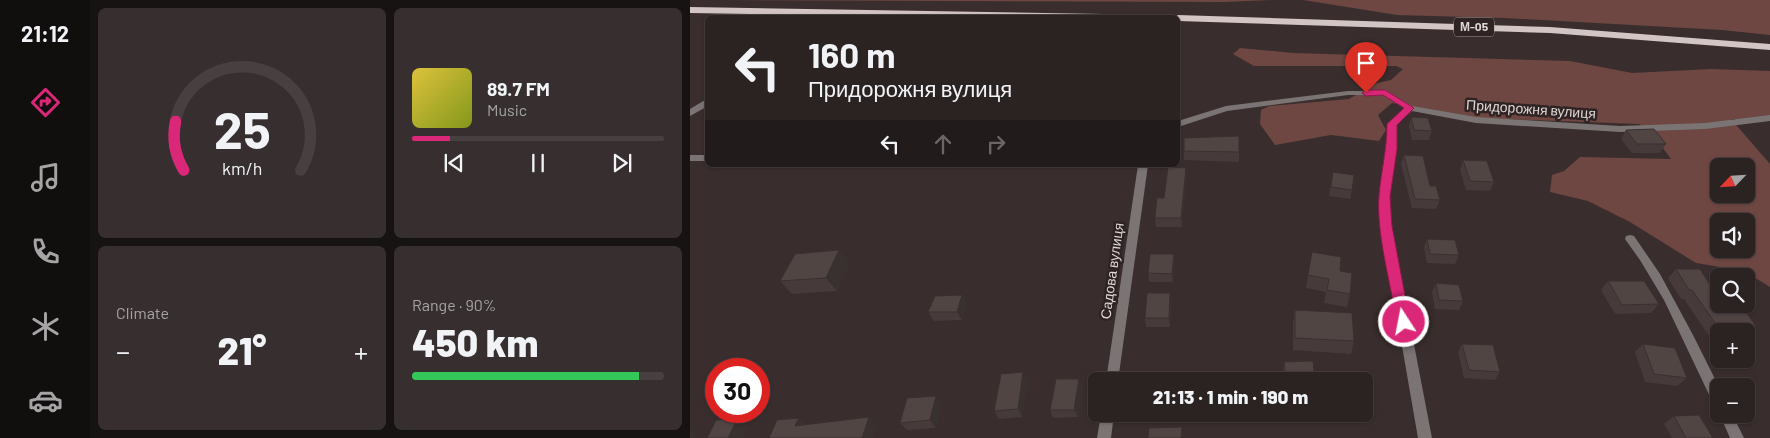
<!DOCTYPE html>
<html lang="en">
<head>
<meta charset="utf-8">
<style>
	:root { --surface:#2b2222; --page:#372f2f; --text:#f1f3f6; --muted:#a6a4a5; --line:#473f40; --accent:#db2777 }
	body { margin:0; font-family:Barlow,sans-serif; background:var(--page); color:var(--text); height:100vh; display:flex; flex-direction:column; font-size:19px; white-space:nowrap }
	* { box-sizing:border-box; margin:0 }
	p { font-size:16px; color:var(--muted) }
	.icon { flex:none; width:28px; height:28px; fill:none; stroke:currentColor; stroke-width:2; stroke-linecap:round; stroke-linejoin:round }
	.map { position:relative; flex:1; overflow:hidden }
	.side { display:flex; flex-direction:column; gap:8px; padding:8px; background:#181313; width:600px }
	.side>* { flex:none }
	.hud { position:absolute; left:15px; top:15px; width:475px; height:152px; border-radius:8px; box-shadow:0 1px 4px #0004,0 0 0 1px var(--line); background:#2b2222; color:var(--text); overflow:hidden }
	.needle { width:32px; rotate:245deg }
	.buttons { position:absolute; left:1020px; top:158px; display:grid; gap:10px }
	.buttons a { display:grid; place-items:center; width:45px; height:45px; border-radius:8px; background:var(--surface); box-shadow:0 1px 4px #0004,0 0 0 1px var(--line); font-size:25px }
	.speed { position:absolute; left:15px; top:358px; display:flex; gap:10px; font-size:25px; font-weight:700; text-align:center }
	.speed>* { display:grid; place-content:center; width:65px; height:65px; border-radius:50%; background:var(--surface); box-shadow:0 1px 4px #0004,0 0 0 1px var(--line); line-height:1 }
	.speed .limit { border:8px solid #d22; background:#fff; color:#111 }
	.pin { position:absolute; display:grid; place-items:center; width:42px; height:42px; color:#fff; margin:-51px -21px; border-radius:50% 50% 50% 0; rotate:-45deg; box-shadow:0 0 5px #0007 }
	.pin .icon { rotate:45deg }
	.me { position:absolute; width:55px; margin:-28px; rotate:349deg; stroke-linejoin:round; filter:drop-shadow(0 0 4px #0008) }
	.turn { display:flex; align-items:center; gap:18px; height:105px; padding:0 20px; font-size:22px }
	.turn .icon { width:65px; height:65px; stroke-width:2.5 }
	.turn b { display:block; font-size:35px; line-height:42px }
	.lanes { display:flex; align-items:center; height:48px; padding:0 20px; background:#0003; justify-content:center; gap:25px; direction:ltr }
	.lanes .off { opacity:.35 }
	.big { font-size:38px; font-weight:800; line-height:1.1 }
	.side .card { flex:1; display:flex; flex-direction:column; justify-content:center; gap:8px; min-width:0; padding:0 18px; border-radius:8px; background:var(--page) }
	.side .dial { align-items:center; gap:0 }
	.dial svg { height:130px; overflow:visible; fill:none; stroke:var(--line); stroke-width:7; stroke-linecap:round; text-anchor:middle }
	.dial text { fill:var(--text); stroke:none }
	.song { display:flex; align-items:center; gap:15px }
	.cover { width:60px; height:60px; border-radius:8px; background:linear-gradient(135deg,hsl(50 70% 55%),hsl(70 70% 35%)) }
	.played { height:5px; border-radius:2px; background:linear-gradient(90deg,var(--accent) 15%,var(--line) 15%) }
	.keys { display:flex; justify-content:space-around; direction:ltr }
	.heat { display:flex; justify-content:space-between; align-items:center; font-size:28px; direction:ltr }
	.charge { height:8px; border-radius:4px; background:linear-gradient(90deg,#34c759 90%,var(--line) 0) }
	.side .tiles { flex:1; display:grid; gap:8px; grid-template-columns:repeat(2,1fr) }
	.trip { position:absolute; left:398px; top:372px; width:285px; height:50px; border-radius:8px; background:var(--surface); box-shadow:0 1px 4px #0004,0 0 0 1px var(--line); font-weight:800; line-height:50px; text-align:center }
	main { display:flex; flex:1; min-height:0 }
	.tabs { display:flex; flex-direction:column; width:90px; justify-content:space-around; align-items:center; background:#110e0e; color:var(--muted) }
	.tabs .icon { width:35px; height:35px }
	.tabs .selected { color:var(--accent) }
	.tabs b { font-size:22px; color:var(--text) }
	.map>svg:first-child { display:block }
</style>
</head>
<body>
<main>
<nav class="tabs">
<b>21:12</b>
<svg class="icon selected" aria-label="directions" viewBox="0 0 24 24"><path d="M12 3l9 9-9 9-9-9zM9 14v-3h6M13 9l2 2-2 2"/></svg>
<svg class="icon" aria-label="music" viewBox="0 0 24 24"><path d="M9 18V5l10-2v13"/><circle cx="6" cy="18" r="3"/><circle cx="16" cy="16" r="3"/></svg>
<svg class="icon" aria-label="phone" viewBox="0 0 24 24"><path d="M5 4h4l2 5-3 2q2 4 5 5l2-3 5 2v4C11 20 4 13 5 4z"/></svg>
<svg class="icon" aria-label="climate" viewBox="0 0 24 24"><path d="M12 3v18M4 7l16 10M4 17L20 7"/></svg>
<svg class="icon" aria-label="car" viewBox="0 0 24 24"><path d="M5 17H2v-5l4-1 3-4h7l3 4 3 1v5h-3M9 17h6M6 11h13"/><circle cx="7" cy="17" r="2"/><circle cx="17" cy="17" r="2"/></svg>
</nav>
<section class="side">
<div class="tiles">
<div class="card dial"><svg viewBox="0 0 100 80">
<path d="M14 69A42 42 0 1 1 86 69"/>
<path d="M14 69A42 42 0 0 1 9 39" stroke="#db2777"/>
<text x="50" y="56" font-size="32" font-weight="700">25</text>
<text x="50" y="72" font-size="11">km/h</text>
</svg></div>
<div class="card">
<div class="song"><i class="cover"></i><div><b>89.7 FM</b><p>Music</p></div></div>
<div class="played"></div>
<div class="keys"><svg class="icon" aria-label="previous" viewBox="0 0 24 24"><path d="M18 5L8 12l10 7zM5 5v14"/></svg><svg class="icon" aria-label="pause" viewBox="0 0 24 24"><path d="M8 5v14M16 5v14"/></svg><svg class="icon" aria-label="next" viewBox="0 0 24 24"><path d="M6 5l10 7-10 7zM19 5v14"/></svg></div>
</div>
<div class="card"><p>Climate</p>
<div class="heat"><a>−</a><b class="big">21°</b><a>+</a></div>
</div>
<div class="card"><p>Range · 90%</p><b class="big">450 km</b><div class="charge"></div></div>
</div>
</section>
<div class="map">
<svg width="1080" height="438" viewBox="0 0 1080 438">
	<rect width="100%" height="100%" fill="#392e2d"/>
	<g fill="#6e4743" fill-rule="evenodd">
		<path d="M37,0H585L533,2Z"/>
		<path d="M613,0H1080V35L1032,30L814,18L707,15Z"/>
		<path d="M550,48L603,53L880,61L942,73L1021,69L1080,71V119H1041L1080,164V287L1054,271L1006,263L940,222L898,201L860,192L862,175L874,171L890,157L981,159L962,133L949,124L784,118L702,103L688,115L696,130L689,141L641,135L585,145L570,124L571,110L579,106L659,99L687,83L701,80L713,69L706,66H564L543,54ZM1029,166H1056V194H1029ZM1029,221H1056V249H1029Z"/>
	</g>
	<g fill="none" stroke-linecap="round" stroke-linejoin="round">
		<g fill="#7a7574" fill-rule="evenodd">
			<path d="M658,91H695L722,106L786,117L930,126L1015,123L1080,115V121L1015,129L930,132L786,123L722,111L706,125V149L699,197L701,225L742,438H728L691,225L689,197L698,149V124L715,108L693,95H658L537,111L488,127V121L536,106Z"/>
			<path d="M15,100H18V106L0,116V109Z"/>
			<rect x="0" y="155" width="18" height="6"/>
			<path d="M448,165H458L428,381H416Z"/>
			<path d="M940,235L944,236L970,274L1003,335L1029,387V407L1024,405L974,300L950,260L935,239L936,236Z"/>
			<path d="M1029,413L1042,414L1054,438H1040Z"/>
			<path d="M411,414H424L421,438H407Z"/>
		</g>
		<g fill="#d2c5c3" fill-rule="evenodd">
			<path d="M0,7L471,15L475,18H277L0,13Z"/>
			<path d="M488,15L860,27L1080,44V50L860,33L488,21V18H484Z"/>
		</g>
	</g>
	<g fill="#463b3a">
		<path d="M721,117L742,131L739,140H722L719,126Z"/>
		<path d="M936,130L976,144L970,153H942L931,139Z"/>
		<path d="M549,136V162L494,160V151Z"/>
		<path d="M714,155L740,186L750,200L746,209L722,208L711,164Z"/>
		<path d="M773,160L804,182L800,191L776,190L770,170Z"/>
		<path d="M643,172L662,190L660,199L639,196Z"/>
		<path d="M496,177L492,227H466L465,218L474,198Z"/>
		<path d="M737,239L769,255L765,264L737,263L734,248Z"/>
		<path d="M149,250L159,263L147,291L102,294L90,281Z"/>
		<path d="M622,252L650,271L660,294L657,307L634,303L636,292L616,288Z"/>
		<path d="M484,254L485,263L483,282H459L458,273Z"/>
		<path d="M986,269L1029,304L1066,326L1056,335V331H1029V335L1019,336L994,299H991L978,278Z"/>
		<path d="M918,281L969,304L961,313L925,314L911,290Z"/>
		<path d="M746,283L773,301L769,310L745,309L742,292Z"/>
		<path d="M481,302L480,327H456L455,318Z"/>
		<path d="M277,304L272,320L244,321L238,312Z"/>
		<path d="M605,310L664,341L661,354L603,350V323Z"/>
		<path d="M772,344L810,372L805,380L774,378L768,352Z"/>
		<path d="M953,344L997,378L987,386L955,382L945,352Z"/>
		<path d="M594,362L625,381H594L593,370Z"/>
		<path d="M338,380L332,417L309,419L304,411Z"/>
		<path d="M392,387L388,417L363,418L360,410Z"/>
		<path d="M252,404L246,428L217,430L210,423Z"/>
		<path d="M984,416L1023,438H982L974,424Z"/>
	</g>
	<g fill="#393030">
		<path d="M496,168V177L492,227L491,218Z"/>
		<path d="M149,250L159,263L147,291L136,278Z"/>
		<path d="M484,254L485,263L483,282L482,274Z"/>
		<path d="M480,293L481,302L480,327L479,318Z"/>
		<path d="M272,295L277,304L272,320L267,312Z"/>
		<path d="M333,372L338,380L332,417L328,409Z"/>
		<path d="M389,379L392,387L388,417L384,410Z"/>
		<path d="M246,396L252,404L246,428L240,420Z"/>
		<path d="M179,417L187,424L183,438H172Z"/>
		<path d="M48,418L59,425L53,438H38Z"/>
		<path d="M109,418L118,426H105Z"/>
		<path d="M0,430L6,434L4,438H0Z"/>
	</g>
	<g fill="#514544" stroke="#393030">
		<path d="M721,117L738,118L742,131L724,130Z"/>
		<path d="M964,129L976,144H947L936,130Z"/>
		<path d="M549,136V152L494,151V138Z"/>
		<path d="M714,155L733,156L740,186H746L750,200L725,199Z"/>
		<path d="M773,160L797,161L804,182L780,181Z"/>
		<path d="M478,167L496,168L491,218H465L467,198H474Z"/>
		<path d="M643,172L664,175L662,190L641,187Z"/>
		<path d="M737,239L765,240L769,255L740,254Z"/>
		<path d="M149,250L136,278L90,281L105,254Z"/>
		<path d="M622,252L651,257L650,271L662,273L660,294L637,290L639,279L618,275Z"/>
		<path d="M460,254H484L482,274L458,273Z"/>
		<path d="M986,269H1010L1029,299V304H1050L1066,326L1028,327L1002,290H999Z"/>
		<path d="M918,281H954L969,304L932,305Z"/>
		<path d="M746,283L769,285L773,301L749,300Z"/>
		<path d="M457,293H480L479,318H455Z"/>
		<path d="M272,295L267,312H238L245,296Z"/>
		<path d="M605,310L662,313L664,341L605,338Z"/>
		<path d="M772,344L803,345L810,372L779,370Z"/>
		<path d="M953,344L985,348L997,378L964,374Z"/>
		<path d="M623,361L625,381H596L594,362Z"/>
		<path d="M493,371V381H463V373Z"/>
		<path d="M333,372L328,409L304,411L311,374Z"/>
		<path d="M366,379H389L384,410H360Z"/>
		<path d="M246,396L240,420L210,423L217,398Z"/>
		<path d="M1009,415L1023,438H996L984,416Z"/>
		<path d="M179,417L172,438H79L87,420L109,418L105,426Z"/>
		<path d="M48,418L38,438H17L26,420Z"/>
		<path d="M492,427L491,438H458L459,428Z"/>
	</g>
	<path fill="#db2777" stroke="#8e194d" d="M695,90L724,108L707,125V149L700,197L702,226L720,322L718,326L714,328L709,326L707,322C701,286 686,232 689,196C691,171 697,150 697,124L714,108L693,95L676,96L672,93L676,90Z"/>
	<g text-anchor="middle" stroke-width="5" stroke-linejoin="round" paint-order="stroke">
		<rect fill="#2f2423" stroke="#aaa1a0" stroke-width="1" x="764" y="17.5" width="40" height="19" rx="4"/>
		<g font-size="12" font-weight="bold" fill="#ded7d6">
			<text x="784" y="31">М-05</text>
		</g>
		<g font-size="14" fill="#ded7d6" stroke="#2f2423">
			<text transform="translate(841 109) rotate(4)" y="5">Придорожня вулиця</text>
			<text transform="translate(422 271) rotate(-82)" y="5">Садова вулиця</text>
		</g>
	</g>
</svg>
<div class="buttons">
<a><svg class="needle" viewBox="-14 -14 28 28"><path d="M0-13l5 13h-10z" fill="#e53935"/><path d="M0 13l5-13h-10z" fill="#a6a4a5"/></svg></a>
<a><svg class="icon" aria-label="sound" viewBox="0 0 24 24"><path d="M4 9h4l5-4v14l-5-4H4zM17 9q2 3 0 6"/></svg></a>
<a><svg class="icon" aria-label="search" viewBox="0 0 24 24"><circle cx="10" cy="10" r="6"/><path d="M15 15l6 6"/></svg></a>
<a>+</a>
<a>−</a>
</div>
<div class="speed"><div class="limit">30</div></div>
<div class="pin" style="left:676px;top:93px;background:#d93025"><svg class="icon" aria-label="arrive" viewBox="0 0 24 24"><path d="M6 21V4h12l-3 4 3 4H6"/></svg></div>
<svg class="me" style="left:714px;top:322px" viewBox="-20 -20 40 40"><circle r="17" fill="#db2777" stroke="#fff" stroke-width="3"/><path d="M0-11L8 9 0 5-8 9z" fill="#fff"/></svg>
<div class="trip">21:13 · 1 min · 190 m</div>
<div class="hud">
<div class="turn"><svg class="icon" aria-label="left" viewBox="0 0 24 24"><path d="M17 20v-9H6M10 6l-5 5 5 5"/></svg><div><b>160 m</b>Придорожня вулиця</div></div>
<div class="lanes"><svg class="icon" aria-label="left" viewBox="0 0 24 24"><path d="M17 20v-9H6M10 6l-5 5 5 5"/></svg><svg class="icon off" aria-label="ahead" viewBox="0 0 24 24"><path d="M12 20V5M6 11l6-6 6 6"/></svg><svg class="icon off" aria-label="right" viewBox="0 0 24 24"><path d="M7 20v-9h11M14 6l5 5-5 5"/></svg></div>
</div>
</div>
</main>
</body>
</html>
